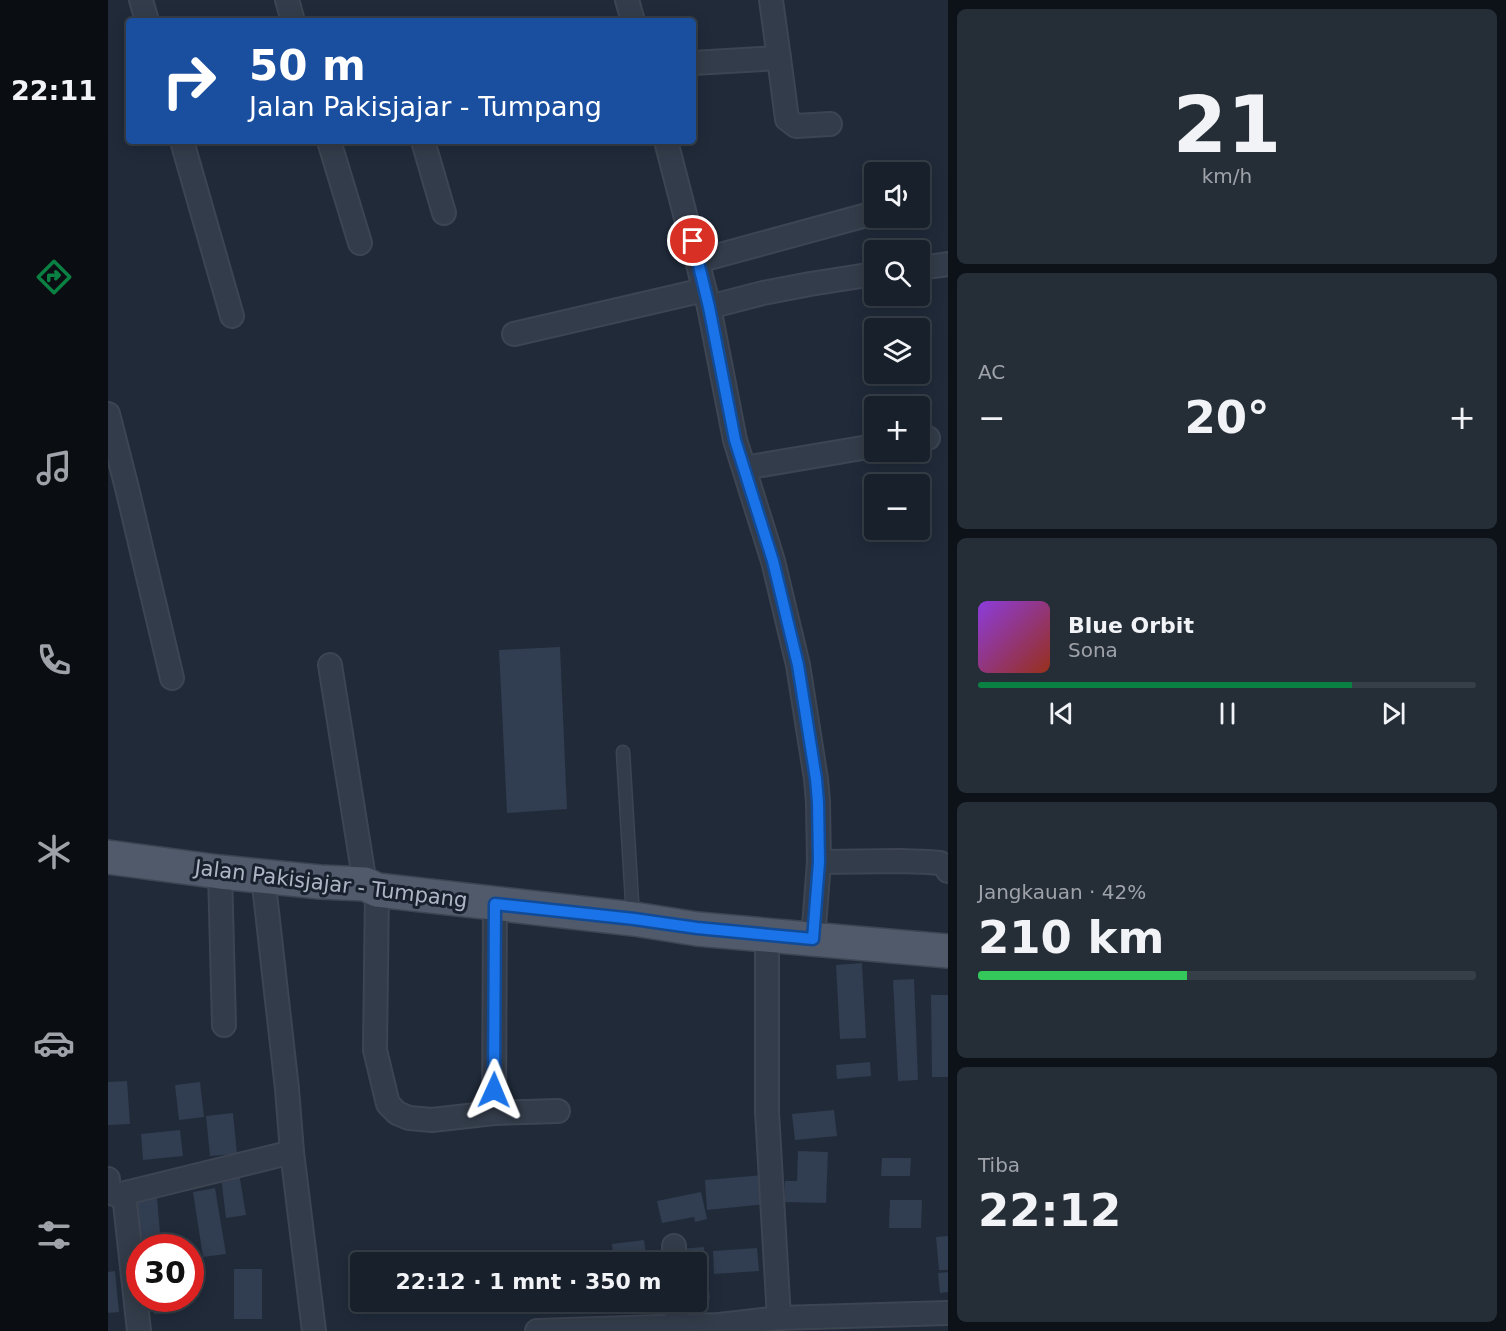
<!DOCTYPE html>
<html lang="id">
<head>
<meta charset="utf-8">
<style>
	:root { --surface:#18202b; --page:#252d37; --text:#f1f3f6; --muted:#9fa3a9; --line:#363e47; --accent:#0b8043 }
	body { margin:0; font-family:"DejaVu Sans",sans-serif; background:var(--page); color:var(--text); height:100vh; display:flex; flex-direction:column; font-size:22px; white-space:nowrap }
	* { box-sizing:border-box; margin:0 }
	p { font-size:20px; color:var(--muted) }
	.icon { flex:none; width:33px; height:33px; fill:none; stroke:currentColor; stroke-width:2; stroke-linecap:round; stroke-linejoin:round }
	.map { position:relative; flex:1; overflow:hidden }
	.drawer { display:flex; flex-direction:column; gap:9px; padding:9px; background:#0d1218; width:558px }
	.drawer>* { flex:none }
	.top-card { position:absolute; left:18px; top:18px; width:570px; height:126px; border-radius:6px; box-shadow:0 3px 15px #0003,0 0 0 2px var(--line); background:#1a4fa0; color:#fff; overflow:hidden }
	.tools { position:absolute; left:756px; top:162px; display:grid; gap:12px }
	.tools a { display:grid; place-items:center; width:66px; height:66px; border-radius:6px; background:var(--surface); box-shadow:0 3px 15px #0003,0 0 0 2px var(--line); font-size:30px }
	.speed { position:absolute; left:18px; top:1234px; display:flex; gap:12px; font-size:30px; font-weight:700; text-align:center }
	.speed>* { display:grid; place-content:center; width:78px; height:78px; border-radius:50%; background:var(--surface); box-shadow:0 3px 15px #0003,0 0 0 2px var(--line); line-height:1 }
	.speed .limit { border:9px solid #d22; background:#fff; color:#111 }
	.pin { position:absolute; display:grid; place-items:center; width:51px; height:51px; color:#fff; margin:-26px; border:3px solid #fff; border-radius:50%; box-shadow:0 2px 6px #0007 }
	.me { position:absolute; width:66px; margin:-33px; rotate:1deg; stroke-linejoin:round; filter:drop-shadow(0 0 4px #0008) }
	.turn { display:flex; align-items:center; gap:21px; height:126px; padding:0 24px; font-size:27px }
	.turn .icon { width:78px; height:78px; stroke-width:2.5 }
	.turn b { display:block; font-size:42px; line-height:51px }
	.big { font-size:45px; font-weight:700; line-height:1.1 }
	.drawer .tile { flex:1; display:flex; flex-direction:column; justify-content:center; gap:9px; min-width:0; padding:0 21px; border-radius:9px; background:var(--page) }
	.drawer .dial { align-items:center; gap:0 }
	.dial b { font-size:78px; line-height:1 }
	.song { display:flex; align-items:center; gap:18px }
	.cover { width:72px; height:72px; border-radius:9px; background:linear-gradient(135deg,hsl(270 70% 55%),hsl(10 70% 35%)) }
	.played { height:6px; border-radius:3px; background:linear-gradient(90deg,var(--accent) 75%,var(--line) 75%) }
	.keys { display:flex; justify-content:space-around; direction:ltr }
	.heat { display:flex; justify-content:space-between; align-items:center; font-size:33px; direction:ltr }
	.charge { height:9px; border-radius:4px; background:linear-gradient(90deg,#34c759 42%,var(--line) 0) }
	.trip { position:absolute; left:242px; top:1252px; width:357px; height:60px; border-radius:6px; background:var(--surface); box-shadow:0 3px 15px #0003,0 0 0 2px var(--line); font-weight:700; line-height:60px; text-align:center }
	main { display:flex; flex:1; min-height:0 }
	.dock { display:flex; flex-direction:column; width:108px; justify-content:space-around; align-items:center; background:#0a0d11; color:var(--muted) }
	.dock .icon { width:42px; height:42px }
	.dock .on { color:var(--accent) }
	.dock b { font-size:27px; color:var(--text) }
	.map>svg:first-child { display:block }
</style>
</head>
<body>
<main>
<nav class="dock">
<b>22:11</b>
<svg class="icon on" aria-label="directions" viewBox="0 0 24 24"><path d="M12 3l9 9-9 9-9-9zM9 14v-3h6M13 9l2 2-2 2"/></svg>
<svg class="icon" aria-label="music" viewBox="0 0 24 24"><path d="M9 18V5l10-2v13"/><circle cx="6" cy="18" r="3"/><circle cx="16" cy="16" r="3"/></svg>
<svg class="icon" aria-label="phone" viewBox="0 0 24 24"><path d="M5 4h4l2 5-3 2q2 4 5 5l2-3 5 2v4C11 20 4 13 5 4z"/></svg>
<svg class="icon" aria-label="climate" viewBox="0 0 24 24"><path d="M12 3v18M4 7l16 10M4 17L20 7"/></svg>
<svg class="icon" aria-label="car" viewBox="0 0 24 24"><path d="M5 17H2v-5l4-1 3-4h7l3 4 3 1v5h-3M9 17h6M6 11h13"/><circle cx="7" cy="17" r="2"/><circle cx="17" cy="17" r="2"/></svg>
<svg class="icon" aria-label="filters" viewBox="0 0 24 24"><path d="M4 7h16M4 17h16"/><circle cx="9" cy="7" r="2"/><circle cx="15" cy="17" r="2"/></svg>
</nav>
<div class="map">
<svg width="840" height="1331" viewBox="0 0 840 1331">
	<rect width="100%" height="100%" fill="#202a39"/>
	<g fill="#313d50">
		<path d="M452,647L459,809L399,813L391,650Z"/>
		<path d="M754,963L758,1038L732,1039L728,965Z"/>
		<path d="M806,979L810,1080L790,1081L785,980Z"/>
		<path d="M823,995H840V1077H824Z"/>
		<path d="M762,1062L763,1076L729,1079L728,1065Z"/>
		<path d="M19,1081L22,1124L0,1125V1082Z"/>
		<path d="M92,1082L96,1117L71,1120L67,1085Z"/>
		<path d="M726,1110L729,1136L687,1140L684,1114Z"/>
		<path d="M125,1113L129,1154L102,1156L98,1116Z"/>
		<path d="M72,1130L75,1156L35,1160L33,1134Z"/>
		<path d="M690,1151L720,1152L718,1203L676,1202L677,1181H689Z"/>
		<path d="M774,1158H803L802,1176H773Z"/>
		<path d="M131,1173L138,1215L118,1218L113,1177Z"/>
		<path d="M656,1175L659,1204L599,1210L597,1180Z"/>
		<path d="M107,1188L118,1254L95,1257L85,1192Z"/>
		<path d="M593,1192L599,1219L587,1222L586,1217L554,1223L549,1201Z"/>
		<path d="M49,1198L53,1245L28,1248L23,1200Z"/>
		<path d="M782,1200H814L813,1228H781Z"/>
		<path d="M840,1236V1270H831L828,1237Z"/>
		<path d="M536,1240L539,1263H506L504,1244Z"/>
		<path d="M596,1247L602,1299L588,1300V1263H571L570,1249Z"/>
		<path d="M649,1248L651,1271L606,1274L605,1251Z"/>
		<path d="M449,1255V1263H422V1256Z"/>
		<rect x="126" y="1269" width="28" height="50"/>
		<path d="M7,1271L11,1312L0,1313V1272Z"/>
		<path d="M840,1272V1292L832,1293L830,1273Z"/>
		<path d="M44,1299H67L68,1312L46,1314Z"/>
	</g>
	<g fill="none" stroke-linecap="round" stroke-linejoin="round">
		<g stroke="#3d4553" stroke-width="15">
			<path id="service" d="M515,752L525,918"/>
		</g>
		<g stroke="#3d4553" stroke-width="26">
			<g id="minor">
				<path d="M33,0L39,21"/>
				<path d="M179,0L185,21"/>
				<path d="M519,0L525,21"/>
				<path d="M663,0L671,58"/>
				<path d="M585,63L671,58L679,119L688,126L722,124"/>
				<path d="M74,141L124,316"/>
				<path d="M221,141L252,243"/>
				<path d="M315,141L336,213"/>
				<path d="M558,141L601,307L627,440L665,561L690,665L708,779L710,802L711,862L705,939"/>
				<path d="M590,261L766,213"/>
				<path d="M812,268L840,264"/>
				<path d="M601,307L655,293L702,284L766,274"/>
				<path d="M406,334L596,290"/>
				<path d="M0,414L19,488L64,678"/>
				<path d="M812,439L820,438"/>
				<path d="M636,468L766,446"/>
				<path d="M222,665L257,884"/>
				<path d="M711,862L792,861L820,862L832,863L837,866L840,871"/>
				<path d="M112,872L116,1025"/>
				<path d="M155,876L179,1089L184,1152L206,1331"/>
				<path d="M269,890L267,1050L280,1104L289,1113L301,1118L324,1120L386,1113L450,1111"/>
				<path d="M659,934V1112L671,1318"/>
				<path d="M386,1113L387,904"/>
				<path d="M0,1179V1185L3,1193L9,1195L184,1152"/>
				<path d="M16,1194L31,1331"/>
				<path d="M566,1246V1263"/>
				<path d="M568,1302L569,1327"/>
				<path d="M429,1331L611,1325L671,1318L840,1313"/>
			</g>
		</g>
		<g stroke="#3d4553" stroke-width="36">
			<path id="primary" d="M0,857L112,872L212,882L257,884L269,890L526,919L589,929L840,951"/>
		</g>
		<use href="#service" stroke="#333c4a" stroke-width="12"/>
		<use href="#minor" stroke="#333c4a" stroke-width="22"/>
		<use href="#primary" stroke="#515a6a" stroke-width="33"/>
	</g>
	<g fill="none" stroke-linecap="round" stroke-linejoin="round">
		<g stroke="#114b97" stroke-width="15">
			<path id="route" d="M386,1090L387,904L526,919L589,928L705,939L711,862L710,802L708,779L690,665L665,561L627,440L601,307L585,241"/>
		</g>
		<use href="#route" stroke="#1a73e8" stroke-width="10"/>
	</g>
	<g text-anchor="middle" stroke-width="6" stroke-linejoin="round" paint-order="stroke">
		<g font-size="21" fill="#aeb6c6" stroke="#19212e">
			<text transform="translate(223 884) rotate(7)" y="7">Jalan Pakisjajar - Tumpang</text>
		</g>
	</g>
</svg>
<div class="tools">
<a><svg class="icon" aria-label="sound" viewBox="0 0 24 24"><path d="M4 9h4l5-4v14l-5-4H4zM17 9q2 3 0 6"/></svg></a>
<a><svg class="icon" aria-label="search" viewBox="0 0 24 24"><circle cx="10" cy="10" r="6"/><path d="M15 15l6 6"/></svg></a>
<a><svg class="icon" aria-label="layers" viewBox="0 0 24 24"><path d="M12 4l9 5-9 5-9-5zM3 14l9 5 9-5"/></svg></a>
<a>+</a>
<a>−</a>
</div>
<div class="speed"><div class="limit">30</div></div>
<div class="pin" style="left:585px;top:241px;background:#d93025"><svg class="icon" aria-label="arrive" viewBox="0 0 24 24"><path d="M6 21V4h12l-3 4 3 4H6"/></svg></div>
<svg class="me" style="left:386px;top:1090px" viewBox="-20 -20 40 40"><path d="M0-17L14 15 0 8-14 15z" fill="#1a73e8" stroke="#fff" stroke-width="4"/></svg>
<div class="trip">22:12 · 1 mnt · 350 m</div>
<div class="top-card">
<div class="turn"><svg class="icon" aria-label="right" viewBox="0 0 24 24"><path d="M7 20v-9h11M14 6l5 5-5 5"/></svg><div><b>50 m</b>Jalan Pakisjajar - Tumpang</div></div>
</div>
</div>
<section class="drawer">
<div class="tile dial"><b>21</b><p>km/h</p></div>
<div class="tile"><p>AC</p>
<div class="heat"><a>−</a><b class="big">20°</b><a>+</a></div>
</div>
<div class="tile">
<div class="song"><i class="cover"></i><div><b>Blue Orbit</b><p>Sona</p></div></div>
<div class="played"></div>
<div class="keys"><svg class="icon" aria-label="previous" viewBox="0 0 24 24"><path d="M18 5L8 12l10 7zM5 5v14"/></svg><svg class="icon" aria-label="pause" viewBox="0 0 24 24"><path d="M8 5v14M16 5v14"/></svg><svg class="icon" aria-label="next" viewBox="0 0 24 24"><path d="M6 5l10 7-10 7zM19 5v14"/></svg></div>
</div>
<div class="tile"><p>Jangkauan · 42%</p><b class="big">210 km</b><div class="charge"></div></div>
<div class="tile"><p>Tiba</p><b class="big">22:12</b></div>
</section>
</main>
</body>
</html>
